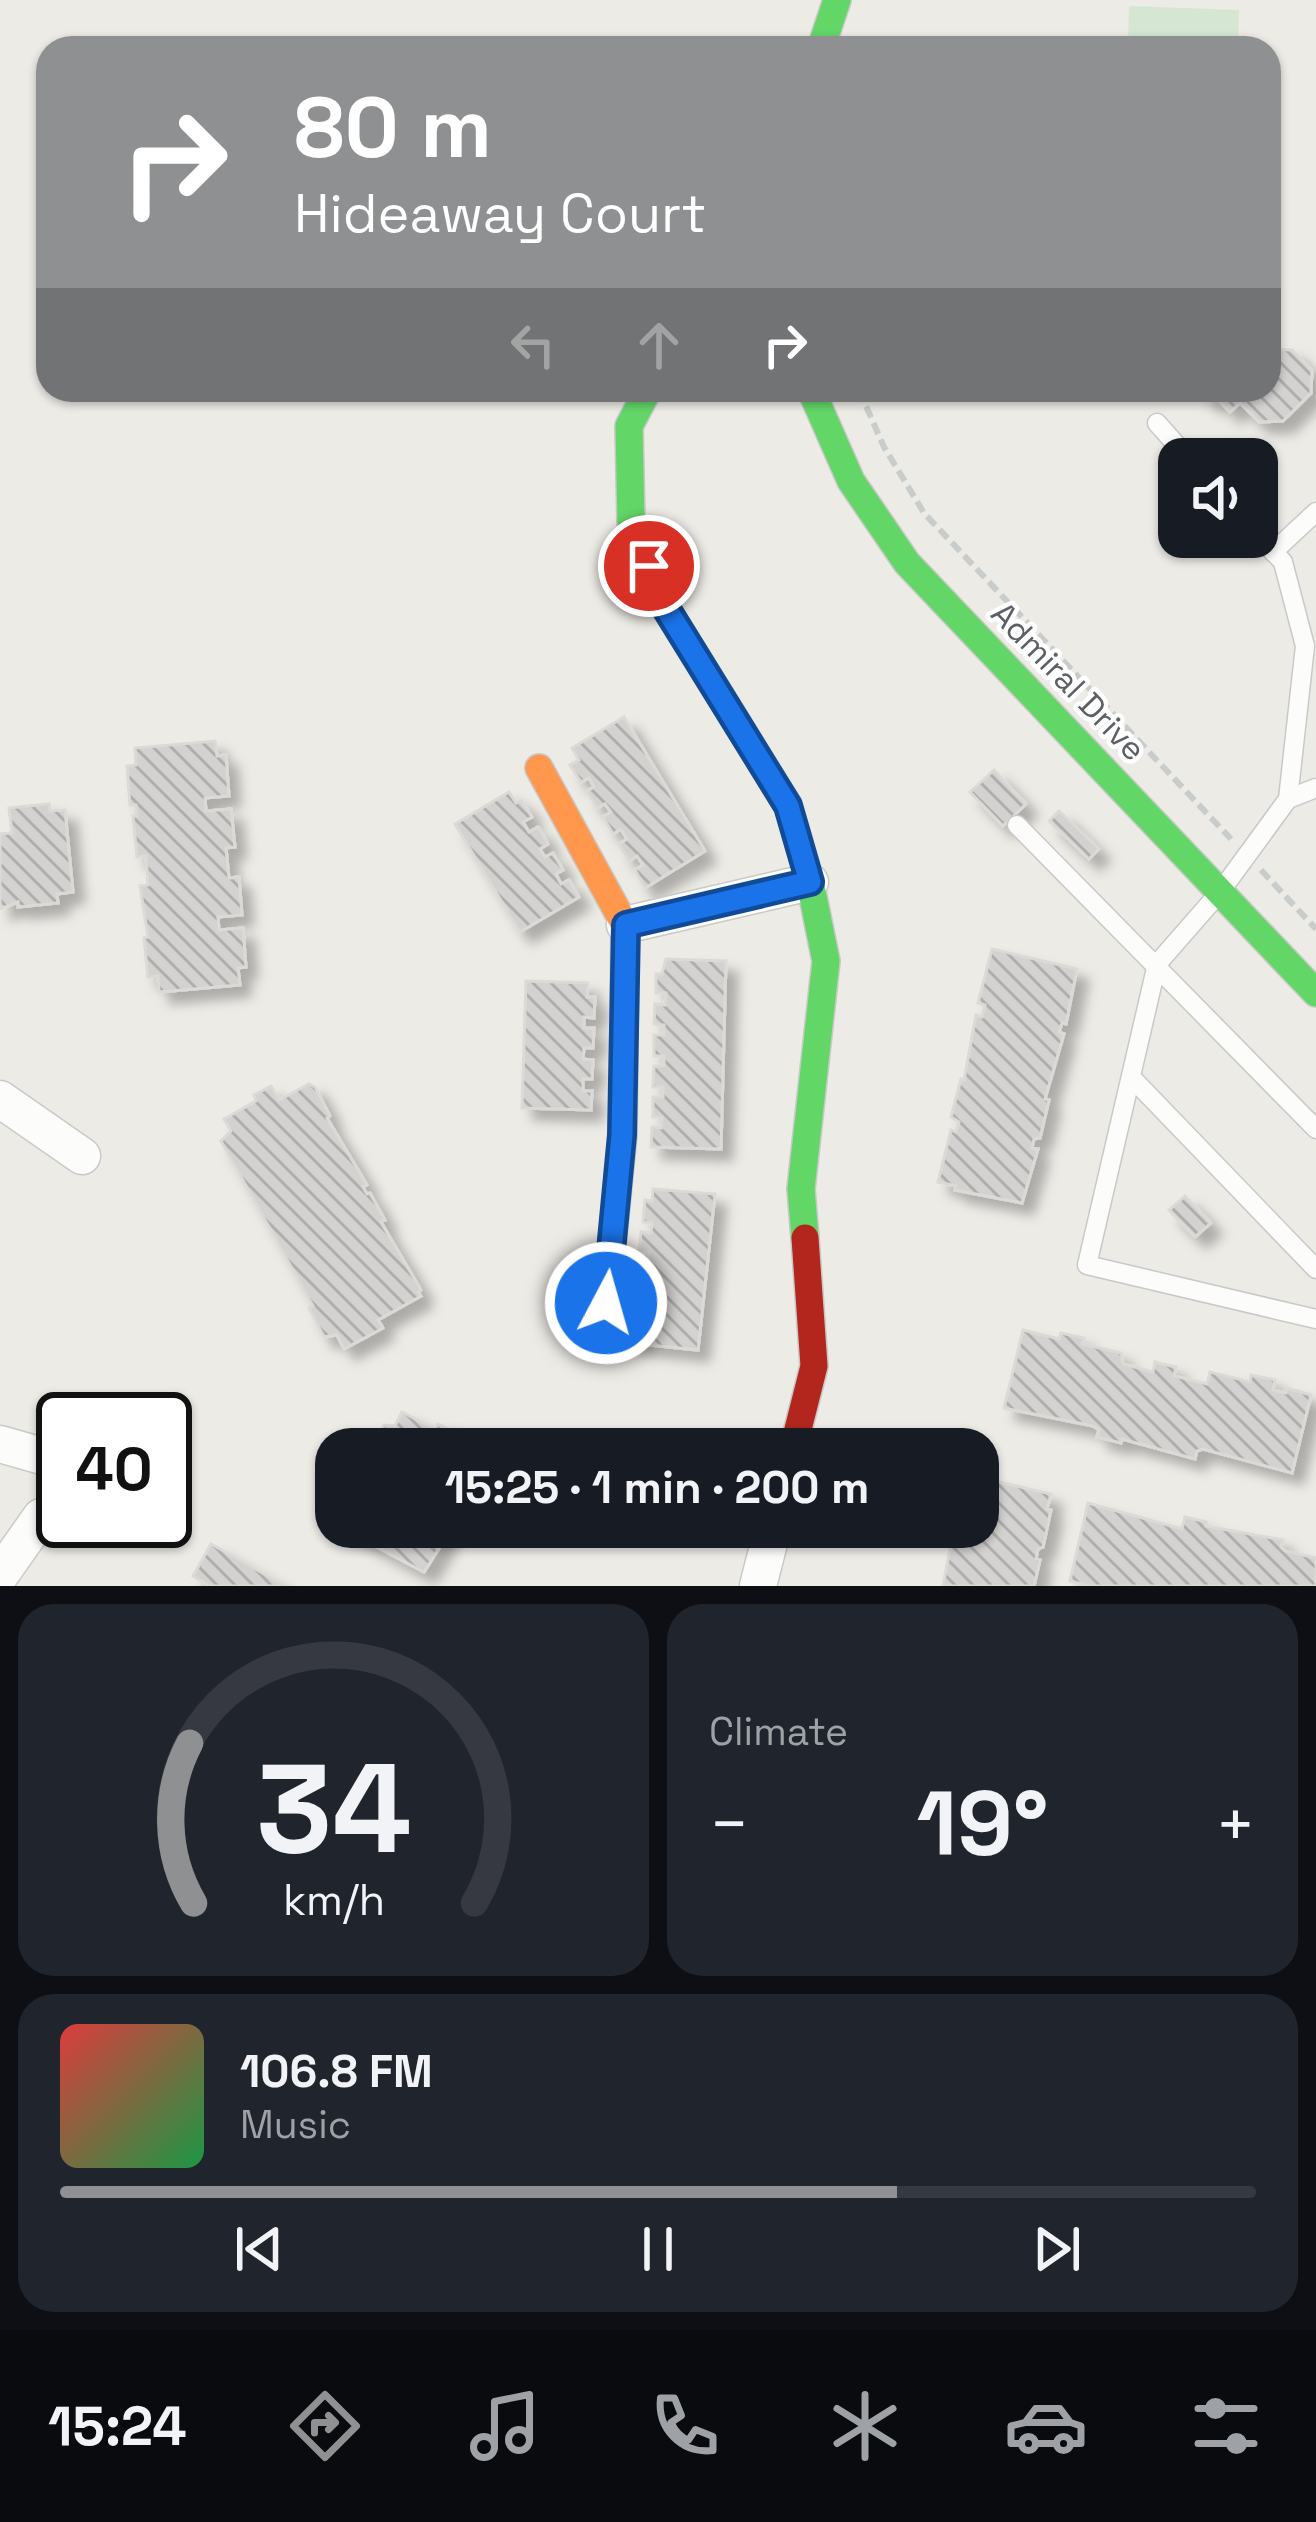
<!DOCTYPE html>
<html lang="en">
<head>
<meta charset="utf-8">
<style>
	:root { --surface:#171b24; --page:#20242c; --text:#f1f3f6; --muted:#9ea1a6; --line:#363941; --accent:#8e9092 }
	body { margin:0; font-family:"Space Grotesk",sans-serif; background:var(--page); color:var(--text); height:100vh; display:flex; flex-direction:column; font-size:45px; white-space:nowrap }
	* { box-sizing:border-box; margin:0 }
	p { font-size:39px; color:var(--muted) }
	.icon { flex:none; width:66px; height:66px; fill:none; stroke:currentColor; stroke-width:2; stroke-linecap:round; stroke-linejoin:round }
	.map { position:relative; height:1586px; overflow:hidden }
	.sheet { display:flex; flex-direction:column; gap:18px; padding:18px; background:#0d0f14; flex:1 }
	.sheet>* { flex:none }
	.guide { position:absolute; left:36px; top:36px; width:1245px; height:366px; border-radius:36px; box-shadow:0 3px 9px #0004; background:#8e9092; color:#fff; overflow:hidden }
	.buttons { position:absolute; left:1158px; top:438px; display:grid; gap:24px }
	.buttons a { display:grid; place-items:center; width:120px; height:120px; border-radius:24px; background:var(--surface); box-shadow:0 3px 9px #0004; font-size:60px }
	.speed { position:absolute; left:36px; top:1392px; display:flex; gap:24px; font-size:60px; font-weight:700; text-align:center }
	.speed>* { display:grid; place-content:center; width:156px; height:156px; border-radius:50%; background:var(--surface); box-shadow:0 3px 9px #0004; line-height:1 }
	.speed .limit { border:6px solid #111; border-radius:18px; background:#fff; color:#111 }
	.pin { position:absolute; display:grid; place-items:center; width:102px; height:102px; color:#fff; margin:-51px; border:6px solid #fff; border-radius:50%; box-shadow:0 3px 12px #0007 }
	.me { position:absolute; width:132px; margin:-66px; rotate:6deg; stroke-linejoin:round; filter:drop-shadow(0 0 9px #0008) }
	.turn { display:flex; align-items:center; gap:42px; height:252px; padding:0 60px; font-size:54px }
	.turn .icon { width:156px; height:156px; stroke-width:2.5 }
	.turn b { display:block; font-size:84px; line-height:102px }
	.lanes { display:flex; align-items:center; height:114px; padding:0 60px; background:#0003; justify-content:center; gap:60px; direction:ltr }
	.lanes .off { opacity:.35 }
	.big { font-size:90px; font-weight:800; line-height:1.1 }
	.sheet .widget { flex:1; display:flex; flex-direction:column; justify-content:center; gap:18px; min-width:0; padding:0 42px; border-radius:36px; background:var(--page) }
	.sheet .dial { align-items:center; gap:0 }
	.dial svg { height:312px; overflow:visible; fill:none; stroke:var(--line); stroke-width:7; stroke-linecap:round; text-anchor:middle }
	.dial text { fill:var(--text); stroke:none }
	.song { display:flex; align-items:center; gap:36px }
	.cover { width:144px; height:144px; border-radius:18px; background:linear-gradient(135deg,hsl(0 70% 55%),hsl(140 70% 35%)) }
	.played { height:12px; border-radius:6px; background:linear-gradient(90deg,var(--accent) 70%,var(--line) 70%) }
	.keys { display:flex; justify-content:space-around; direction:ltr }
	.heat { display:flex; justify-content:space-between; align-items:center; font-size:66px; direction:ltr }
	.sheet .tiles { flex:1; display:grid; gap:18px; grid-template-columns:1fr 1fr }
	.widget:last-child { grid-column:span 2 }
	.trip { position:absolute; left:315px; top:1428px; width:684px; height:120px; border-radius:36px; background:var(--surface); box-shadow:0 3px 9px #0004; font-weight:800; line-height:120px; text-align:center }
	.tab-bar { display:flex; height:192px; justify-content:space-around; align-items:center; background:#090b0e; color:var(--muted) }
	.tab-bar .icon { width:84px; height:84px }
	.tab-bar .active { color:var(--accent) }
	.tab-bar b { font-size:54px; color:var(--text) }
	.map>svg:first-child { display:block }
</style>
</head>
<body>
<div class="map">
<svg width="1316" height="1586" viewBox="0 0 1316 1586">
	<defs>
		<pattern id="building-back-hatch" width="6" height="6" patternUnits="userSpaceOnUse" patternTransform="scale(3)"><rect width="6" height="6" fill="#d3d2d0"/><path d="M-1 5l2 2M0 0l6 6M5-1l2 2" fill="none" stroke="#aeaeac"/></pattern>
		<filter id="shadow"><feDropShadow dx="11" dy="11" stdDeviation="6" flood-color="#0004"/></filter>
	</defs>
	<rect width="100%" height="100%" fill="#ecebe6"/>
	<path fill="#d5e7d3" d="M1129,6L1239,10L1238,48H1128Z"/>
	<g fill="url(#building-back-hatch)" stroke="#dbdad6" stroke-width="3" filter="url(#shadow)">
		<path d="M1270,349L1292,350L1312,370L1311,393L1283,421L1259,422L1240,403L1230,412L1215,397L1210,402L1199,390H1269Z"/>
		<path d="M624,717L705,851L645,888L635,870L643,865L637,856L629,861L619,844L627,839L621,829L613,834L603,817L611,812L605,804L597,808L587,791L594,787L589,778L581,782L570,765L579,760L572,748Z"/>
		<path d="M215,741L217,756L226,755L229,796L205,798L206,811L231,809L235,847L226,848L229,878L239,877L242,915L218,917L219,930L243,928L246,967L238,968L240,985L159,992L158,976L148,977L144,938L148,937L140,886L148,885L146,856L137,857L133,816H137L136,805H130L127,766L136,765L135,748Z"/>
		<path d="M994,770L1026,804L1003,826L970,792Z"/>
		<path d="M509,792L516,803L521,800L532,817L523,822L529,832L538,827L548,844L540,849L545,857L553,853L563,870L556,874L561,884L569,880L579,897L520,932L455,824Z"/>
		<path d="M49,804L50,811L65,810L73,892L57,894L58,903L18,907V902L0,909V834L12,833L9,808Z"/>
		<path d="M1059,811L1099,849L1089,859L1049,821Z"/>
		<path d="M992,949L1077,969L1066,1024L1062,1023L1059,1032L1064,1034L1045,1099L1049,1100L1040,1138L1034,1139L1032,1148L1038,1149L1022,1203L955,1190L956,1186L938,1182L951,1130L956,1132L959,1122L951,1117L961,1079L964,1080L976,1015L982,1017L985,1005L978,1003Z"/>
		<path d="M666,959L726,961L721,1149L651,1147L652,1127L661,1128L662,1117H653V1097H663V1087H653L654,1066H664V1056H654V1035H664V1025L654,1024L655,1004L665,1005L666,993H656V974H662Z"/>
		<path d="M526,981L588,983L587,997H595L594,1018L584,1017V1028H594L593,1048H584L583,1059L593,1060L592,1079H583V1091H592L591,1110L522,1108Z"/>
		<path d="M309,1084L315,1087L330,1116L327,1118L367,1185L363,1187L367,1194L370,1193L385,1220L381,1222L421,1290L418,1292L421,1296L378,1320L383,1328L344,1349L337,1335L324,1337L309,1308L313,1306L221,1141L231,1131L224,1119L256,1101L254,1095L271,1086L279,1100Z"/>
		<path d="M653,1189L715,1194L698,1350L629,1343L632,1324H640L641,1314H633L635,1292L644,1293L645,1283L636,1282L638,1261L648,1262L649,1252L639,1251L641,1232L651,1233L652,1223L643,1222L645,1200L652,1201Z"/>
		<path d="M1185,1196L1211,1223L1195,1237L1169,1210Z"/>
		<path d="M1023,1330L1059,1339L1061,1333L1084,1338L1082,1344L1121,1353L1123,1364L1153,1372L1155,1362L1162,1364L1176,1367L1174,1376L1207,1384L1210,1372L1250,1382L1251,1375L1275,1380L1273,1390L1286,1393L1287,1388L1311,1395L1292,1473L1203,1449L1197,1451L1195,1459L1122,1439L1121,1443L1097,1437L1099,1430L1093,1426L1004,1408Z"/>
		<path d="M402,1412L435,1429L438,1424L458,1434L451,1449H371L384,1425L395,1426Z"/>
		<path d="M978,1477L1051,1494L1047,1509L1051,1510L1043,1547L1038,1549L1036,1559L1040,1560L1034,1586H943L952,1538L958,1540L961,1529L954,1527H978Z"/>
		<path d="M1088,1503L1182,1529L1185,1517L1207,1522L1206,1526L1283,1540L1281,1547L1285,1551L1316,1558V1586H1089L1070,1581Z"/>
		<path d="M339,1527H448L442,1538L445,1539L424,1572Z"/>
		<path d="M211,1544L231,1555L285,1586H210L193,1576Z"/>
	</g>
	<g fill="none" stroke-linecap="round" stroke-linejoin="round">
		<g stroke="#c9c9c9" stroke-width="21">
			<g id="lane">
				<path d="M1157,423L1189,459"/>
				<path d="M1257,534L1283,562L1305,646L1288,799L1220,892L1157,964L1087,1265L1316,1319"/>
				<path d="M1273,552L1316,512"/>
				<path d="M1288,799L1316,788"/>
				<path d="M1017,825L1316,1129"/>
				<path d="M1131,1077L1316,1269"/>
			</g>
		</g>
		<g stroke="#c9c9c9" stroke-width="39">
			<g id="street">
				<path d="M625,925L810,882"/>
				<path d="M0,1099L82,1156"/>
				<path d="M0,1444L63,1462"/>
				<path d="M0,1575L41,1517"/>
				<path d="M758,1586L773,1527"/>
			</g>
		</g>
		<g stroke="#c8c8c6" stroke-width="30">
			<g id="fast">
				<path d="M821,48L837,0"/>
				<path d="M648,390L629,426L631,522L667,610L788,805L810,882L826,961L801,1189L805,1238"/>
				<path d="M811,390L851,481L907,563L1316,993"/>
			</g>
		</g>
		<g stroke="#c8c8c6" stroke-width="30">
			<path id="slow" d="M539,768L625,925L623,1135L602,1344"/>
		</g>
		<g stroke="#c8c8c6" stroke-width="30">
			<path id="jam" d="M793,1449L814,1366L805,1238"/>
		</g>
		<g stroke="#c8ccca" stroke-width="6" stroke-dasharray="12 6" stroke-linecap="butt">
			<path d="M859,390L884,447L924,513L1231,839"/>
			<path d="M1261,870L1316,929"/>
		</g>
		<use href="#lane" stroke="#fcfcfb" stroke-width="18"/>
		<use href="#street" stroke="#fcfcfb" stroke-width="36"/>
		<use href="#fast" stroke="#63d668" stroke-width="27"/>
		<use href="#slow" stroke="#ff974d" stroke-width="27"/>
		<use href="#jam" stroke="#b3261e" stroke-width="27"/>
	</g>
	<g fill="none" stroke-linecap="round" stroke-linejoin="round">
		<g stroke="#114b97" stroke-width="30">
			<path id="route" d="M606,1303L622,1135L626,925L810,882L788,806L667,610L649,566"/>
		</g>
		<use href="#route" stroke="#1a73e8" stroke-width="21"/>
	</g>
	<g text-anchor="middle" stroke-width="9" stroke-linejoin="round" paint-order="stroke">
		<g font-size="33" fill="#5c5f64" stroke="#fff">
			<text transform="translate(1069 681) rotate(46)" y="12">Admiral Drive</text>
		</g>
	</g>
</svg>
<div class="buttons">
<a><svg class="icon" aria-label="sound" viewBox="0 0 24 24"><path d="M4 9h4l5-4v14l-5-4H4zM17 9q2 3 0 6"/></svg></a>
</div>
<div class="speed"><div class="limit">40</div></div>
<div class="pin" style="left:649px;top:566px;background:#d93025"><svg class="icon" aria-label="arrive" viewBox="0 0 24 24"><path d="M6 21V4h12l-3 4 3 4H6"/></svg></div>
<svg class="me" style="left:606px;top:1303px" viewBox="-20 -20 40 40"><circle r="17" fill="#1a73e8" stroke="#fff" stroke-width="3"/><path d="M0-11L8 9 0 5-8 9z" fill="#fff"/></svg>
<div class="trip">15:25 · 1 min · 200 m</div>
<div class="guide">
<div class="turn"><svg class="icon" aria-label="right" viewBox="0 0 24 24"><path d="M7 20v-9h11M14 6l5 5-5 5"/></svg><div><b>80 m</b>Hideaway Court</div></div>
<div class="lanes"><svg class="icon off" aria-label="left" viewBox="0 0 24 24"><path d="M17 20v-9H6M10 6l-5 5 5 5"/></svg><svg class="icon off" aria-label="ahead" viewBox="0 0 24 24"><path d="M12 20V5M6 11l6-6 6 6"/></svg><svg class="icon" aria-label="right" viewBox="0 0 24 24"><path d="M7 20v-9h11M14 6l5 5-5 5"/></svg></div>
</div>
</div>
<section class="sheet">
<div class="tiles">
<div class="widget dial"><svg viewBox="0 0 100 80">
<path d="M14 69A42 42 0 1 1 86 69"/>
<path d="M14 69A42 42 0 0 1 13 28" stroke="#8e9092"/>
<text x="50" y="56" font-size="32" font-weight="700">34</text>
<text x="50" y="72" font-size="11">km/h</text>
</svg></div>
<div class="widget"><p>Climate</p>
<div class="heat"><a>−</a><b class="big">19°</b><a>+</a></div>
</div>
<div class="widget">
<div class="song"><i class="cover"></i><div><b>106.8 FM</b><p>Music</p></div></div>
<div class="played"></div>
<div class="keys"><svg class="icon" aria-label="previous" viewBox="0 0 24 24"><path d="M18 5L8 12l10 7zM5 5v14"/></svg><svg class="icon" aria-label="pause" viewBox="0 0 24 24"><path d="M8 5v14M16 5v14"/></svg><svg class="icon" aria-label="next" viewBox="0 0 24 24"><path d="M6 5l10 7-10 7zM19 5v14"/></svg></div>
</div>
</div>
</section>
<nav class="tab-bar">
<b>15:24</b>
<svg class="icon active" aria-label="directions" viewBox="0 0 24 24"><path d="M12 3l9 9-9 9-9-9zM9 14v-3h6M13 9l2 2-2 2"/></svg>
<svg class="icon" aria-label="music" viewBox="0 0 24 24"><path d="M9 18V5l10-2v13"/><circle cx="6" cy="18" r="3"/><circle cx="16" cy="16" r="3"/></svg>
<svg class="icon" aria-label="phone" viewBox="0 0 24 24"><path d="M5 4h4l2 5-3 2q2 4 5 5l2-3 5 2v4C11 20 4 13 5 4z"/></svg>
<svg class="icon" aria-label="climate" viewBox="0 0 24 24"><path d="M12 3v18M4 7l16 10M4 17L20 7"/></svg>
<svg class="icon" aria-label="car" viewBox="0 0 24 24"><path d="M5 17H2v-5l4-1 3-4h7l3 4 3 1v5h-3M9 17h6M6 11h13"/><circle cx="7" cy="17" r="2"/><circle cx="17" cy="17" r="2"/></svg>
<svg class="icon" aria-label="filters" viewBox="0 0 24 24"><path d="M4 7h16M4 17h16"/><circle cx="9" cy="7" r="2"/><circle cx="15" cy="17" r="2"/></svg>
</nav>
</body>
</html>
